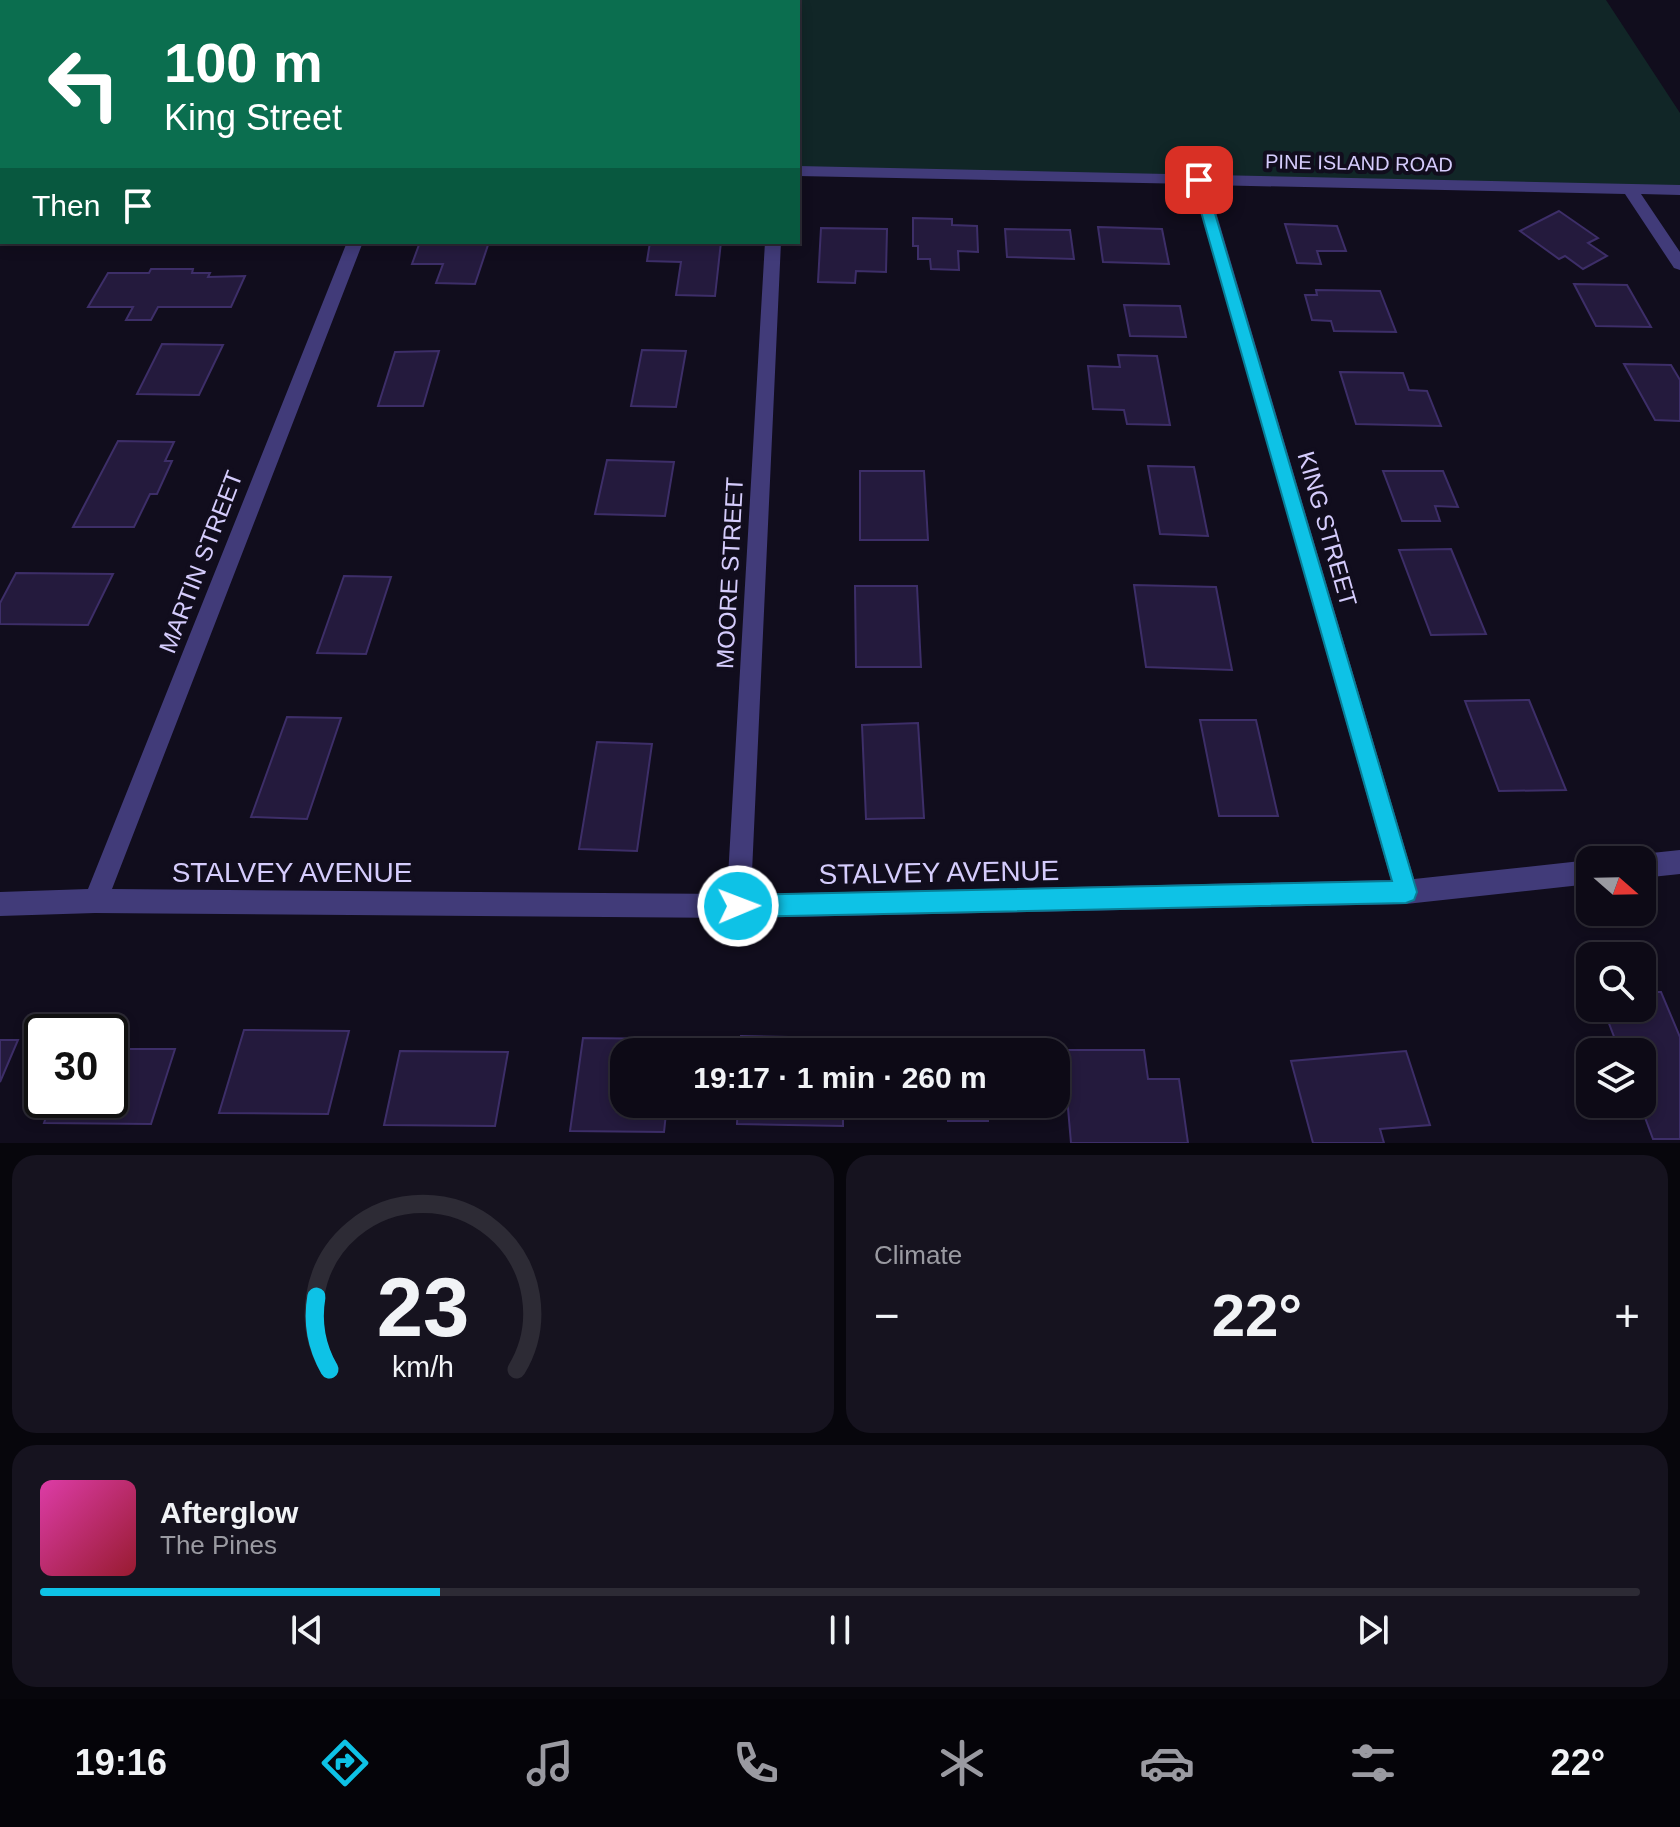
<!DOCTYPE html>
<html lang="en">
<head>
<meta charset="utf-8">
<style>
	:root { --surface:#0d0a16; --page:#16131f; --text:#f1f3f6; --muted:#9a9aa1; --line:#2d2b35; --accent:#0ec2e6 }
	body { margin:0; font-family:Helvetica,sans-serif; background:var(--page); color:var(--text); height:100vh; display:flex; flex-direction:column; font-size:30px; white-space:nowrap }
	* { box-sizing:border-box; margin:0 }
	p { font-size:26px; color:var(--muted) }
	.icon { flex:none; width:44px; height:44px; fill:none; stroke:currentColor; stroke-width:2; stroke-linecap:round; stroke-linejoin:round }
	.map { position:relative; height:1143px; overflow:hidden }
	.drawer { display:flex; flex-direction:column; gap:12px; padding:12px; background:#07060c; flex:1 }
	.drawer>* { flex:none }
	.guide { position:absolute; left:0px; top:0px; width:800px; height:244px; box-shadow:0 4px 12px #0003,0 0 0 2px var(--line); background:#0b6e4f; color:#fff; overflow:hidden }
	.needle { width:52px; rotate:110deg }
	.fabs { position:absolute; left:1576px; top:846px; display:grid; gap:16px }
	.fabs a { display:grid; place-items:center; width:80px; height:80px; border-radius:16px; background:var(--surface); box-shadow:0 4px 12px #0003,0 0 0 2px var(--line); font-size:40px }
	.speed { position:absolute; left:24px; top:1014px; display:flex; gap:16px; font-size:40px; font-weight:700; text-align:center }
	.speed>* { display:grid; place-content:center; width:104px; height:104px; border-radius:50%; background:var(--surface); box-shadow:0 4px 12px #0003,0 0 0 2px var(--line); line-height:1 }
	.speed .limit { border:4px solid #111; border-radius:12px; background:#fff; color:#111 }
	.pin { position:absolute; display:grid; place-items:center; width:68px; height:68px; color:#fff; margin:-34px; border-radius:16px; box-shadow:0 4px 12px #0006 }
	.me { position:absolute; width:88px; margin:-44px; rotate:89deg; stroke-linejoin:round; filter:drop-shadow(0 0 6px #0008) }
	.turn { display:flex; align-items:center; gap:28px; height:168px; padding:0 32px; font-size:36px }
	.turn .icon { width:104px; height:104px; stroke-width:2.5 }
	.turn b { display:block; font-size:56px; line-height:68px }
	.then { display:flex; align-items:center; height:76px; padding:0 32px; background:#0003; gap:16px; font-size:30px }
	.big { font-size:60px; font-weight:700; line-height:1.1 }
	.drawer .widget { flex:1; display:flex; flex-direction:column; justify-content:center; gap:12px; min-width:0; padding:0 28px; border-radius:24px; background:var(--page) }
	.drawer .dial { align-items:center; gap:0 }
	.dial svg { height:208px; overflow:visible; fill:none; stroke:var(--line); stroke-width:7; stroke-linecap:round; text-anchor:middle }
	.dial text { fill:var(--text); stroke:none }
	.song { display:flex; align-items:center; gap:24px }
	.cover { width:96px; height:96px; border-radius:12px; background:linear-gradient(135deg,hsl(320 70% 55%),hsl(350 70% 35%)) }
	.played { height:8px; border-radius:4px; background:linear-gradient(90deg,var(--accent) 25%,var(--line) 25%) }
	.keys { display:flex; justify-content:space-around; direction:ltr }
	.heat { display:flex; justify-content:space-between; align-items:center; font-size:44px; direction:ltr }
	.drawer .tiles { flex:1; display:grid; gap:12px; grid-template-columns:1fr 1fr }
	.widget:last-child { grid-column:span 2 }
	.trip { position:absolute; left:610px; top:1038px; width:460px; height:80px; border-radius:24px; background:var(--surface); box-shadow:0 4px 12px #0003,0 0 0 2px var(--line); font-weight:700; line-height:80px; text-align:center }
	.menu { display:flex; height:128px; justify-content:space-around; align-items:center; background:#050409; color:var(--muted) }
	.menu .icon { width:56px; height:56px }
	.menu .selected { color:var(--accent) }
	.menu b { font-size:36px; color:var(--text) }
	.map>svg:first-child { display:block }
</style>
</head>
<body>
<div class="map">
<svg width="1680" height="1143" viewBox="0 0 1680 1143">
	<rect width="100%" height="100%" fill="#110d1d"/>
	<path fill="#112627" d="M278,0H1606L1680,113V190L798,171V2H277Z"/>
	<g fill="#241a3d" stroke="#3d2e68" stroke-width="2">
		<path d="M1559,211L1598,238L1588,243L1607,256L1583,269L1565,256L1559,259L1520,231Z"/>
		<path d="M913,218L952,219V225L977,226L978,252L958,251L959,270L931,269L930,259H918V246H913Z"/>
		<path d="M1285,224L1337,226L1346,251H1317L1321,264L1297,263Z"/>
		<path d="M1098,227L1162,229L1169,264L1103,262Z"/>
		<path d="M821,228L887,229L886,272L856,271L855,283L818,282Z"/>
		<path d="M1005,229L1070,230L1074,259L1007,257Z"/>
		<path d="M420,242H489L475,284L436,283L443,264H412Z"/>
		<path d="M650,242H721L715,296L676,295L681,262L647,261Z"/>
		<path d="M151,269H193L192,273H210L208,277L245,276L231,307H158L151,320H126L133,307H88L108,273H149Z"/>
		<path d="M1574,284L1627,285L1651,327L1596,326Z"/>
		<path d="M1316,290L1380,291L1396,332L1334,331L1331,321L1312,320L1305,295H1317Z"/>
		<path d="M1124,305L1180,306L1186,337L1130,336Z"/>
		<path d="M162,344L223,345L199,395L137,394Z"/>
		<path d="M642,350L686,351L676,407L631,406Z"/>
		<path d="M439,351L423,406H378L395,352Z"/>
		<path d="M1118,355L1157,356L1170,425L1127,424L1124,410L1093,409L1088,366L1120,367Z"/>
		<path d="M1624,364L1671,365L1680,380V421L1655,420Z"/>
		<path d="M1340,372L1403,373L1409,390L1427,391L1441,426L1356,424Z"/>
		<path d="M118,441L174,442L165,461H172L157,494H150L134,527H73Z"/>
		<path d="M607,460L674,462L665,516L595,514Z"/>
		<path d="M1148,466L1194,467L1208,536L1160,534Z"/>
		<path d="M860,471H924L928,540H860Z"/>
		<path d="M1383,471H1443L1458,507L1435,506L1440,521H1402Z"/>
		<path d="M1451,549L1486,634L1431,635L1399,550Z"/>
		<path d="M16,573L113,574L88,625L0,624V603Z"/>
		<path d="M344,576L391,577L366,654L317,653Z"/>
		<path d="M1134,585L1216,587L1232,670L1146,667Z"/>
		<path d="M855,586H917L921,667H856Z"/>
		<path d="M1529,700L1566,790L1499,791L1465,701Z"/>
		<path d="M287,717L341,718L307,819L251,817Z"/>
		<path d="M1200,720H1256L1278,816H1219Z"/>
		<path d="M918,723L924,818L866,819L862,725Z"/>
		<path d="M597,742L652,744L637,851L579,849Z"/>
		<path d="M1642,992H1661L1680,1037V1139H1653L1640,1104L1642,1052H1620L1603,1008H1642Z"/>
		<path d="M244,1030L349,1031L328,1114L219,1113Z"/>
		<path d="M741,1036L843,1038V1052H741Z"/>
		<path d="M583,1038L673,1039L672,1052H624V1104H667L664,1132L570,1131Z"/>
		<path d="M0,1040H18L0,1082Z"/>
		<path d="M898,1046L984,1047L985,1052H898Z"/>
		<path d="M110,1049H175L151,1124L44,1123L52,1100H110Z"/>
		<path d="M1063,1050H1144L1148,1079H1179L1188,1143H1071Z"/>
		<path d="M400,1051L508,1052L495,1126L384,1125Z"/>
		<path d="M1406,1051L1430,1125L1380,1129L1384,1143H1313L1291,1061Z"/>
		<path d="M738,1104H843V1126L737,1124Z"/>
		<path d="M947,1104H988V1121H948Z"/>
	</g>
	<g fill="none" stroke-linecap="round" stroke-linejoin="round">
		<g fill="#413b79" fill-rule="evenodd">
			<path d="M0,72H2L0,82Z"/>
			<rect x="0" y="165" width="2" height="10"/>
			<path d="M798,166L1680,185V195L1641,194L1680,252V270L1674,268L1625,194L1208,185L1414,879L1590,860V884L1406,904L738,918L95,913L0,916V892L88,889L347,242H363L112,889L727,894L765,242H781L751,894L1391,880L1193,184L798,176Z"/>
			<path d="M1680,850V874L1642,878V860H1633L1642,854Z"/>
		</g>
	</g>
	<path fill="#0ec2e6" stroke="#097e96" stroke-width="2" d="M1199,176L1205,180L1417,892L1414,900L1406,903L738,917L730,914L727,906L730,898L738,895L1392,881L1192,180Z"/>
	<g text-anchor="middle" stroke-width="8" stroke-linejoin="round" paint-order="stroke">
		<g font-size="20" fill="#d5ccfc" stroke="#110d1d">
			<text transform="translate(1359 163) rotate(1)" y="7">PINE ISLAND ROAD</text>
		</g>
		<g font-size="24" fill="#d5ccfc" stroke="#110d1d">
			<text transform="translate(1327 529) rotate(74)" y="8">KING STREET</text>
			<text transform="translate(201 562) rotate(-69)" y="8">MARTIN STREET</text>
			<text transform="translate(730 573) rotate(-87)" y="8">MOORE STREET</text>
		</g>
		<g font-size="28" fill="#d5ccfc" stroke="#110d1d">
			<text x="292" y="882">STALVEY AVENUE</text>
			<text transform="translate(939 872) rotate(-1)" y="10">STALVEY AVENUE</text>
		</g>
	</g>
</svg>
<div class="fabs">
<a><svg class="needle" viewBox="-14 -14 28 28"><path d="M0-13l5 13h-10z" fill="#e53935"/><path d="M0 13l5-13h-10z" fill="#9a9aa1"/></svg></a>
<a><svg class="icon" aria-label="search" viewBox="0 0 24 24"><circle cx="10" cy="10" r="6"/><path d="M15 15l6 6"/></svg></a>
<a><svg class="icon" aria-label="layers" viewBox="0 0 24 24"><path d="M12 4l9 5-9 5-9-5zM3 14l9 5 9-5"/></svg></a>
</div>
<div class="speed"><div class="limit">30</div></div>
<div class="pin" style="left:1199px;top:180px;background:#d93025"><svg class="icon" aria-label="arrive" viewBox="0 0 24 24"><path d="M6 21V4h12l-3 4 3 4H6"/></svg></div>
<svg class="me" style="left:738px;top:906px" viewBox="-20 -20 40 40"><circle r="17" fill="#0ec2e6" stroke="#fff" stroke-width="3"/><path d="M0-11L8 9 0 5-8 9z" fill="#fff"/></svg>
<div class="trip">19:17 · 1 min · 260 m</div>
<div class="guide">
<div class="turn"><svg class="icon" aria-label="left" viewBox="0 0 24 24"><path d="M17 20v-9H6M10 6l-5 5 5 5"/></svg><div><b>100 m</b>King Street</div></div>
<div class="then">Then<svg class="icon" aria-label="arrive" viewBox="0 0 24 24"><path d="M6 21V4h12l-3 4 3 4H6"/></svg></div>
</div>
</div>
<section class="drawer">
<div class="tiles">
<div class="widget dial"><svg viewBox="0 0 100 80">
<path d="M14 69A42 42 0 1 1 86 69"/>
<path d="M14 69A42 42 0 0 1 9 41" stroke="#0ec2e6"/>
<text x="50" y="56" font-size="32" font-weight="700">23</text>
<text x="50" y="72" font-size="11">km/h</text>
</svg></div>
<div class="widget"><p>Climate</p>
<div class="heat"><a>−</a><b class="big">22°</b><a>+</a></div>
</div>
<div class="widget">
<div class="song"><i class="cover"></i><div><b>Afterglow</b><p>The Pines</p></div></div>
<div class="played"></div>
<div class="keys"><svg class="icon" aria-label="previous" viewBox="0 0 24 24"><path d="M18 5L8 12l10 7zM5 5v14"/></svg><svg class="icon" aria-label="pause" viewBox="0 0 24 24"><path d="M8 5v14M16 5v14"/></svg><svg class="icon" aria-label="next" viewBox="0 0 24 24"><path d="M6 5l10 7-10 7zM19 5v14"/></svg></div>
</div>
</div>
</section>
<nav class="menu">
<b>19:16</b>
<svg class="icon selected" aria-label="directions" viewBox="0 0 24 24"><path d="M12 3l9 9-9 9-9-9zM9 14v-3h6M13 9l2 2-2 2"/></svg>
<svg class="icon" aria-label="music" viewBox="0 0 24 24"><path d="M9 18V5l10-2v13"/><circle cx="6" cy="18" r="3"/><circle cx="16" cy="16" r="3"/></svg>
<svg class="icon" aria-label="phone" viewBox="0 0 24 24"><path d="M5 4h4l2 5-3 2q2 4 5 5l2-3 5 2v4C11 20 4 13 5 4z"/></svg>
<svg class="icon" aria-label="climate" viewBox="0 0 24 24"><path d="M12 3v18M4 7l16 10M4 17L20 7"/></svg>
<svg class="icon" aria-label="car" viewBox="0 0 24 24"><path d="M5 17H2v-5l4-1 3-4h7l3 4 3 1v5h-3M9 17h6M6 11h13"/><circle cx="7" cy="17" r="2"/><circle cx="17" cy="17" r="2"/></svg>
<svg class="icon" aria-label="filters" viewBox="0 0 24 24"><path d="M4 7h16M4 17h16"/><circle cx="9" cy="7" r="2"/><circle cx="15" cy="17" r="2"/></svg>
<b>22°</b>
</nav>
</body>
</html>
